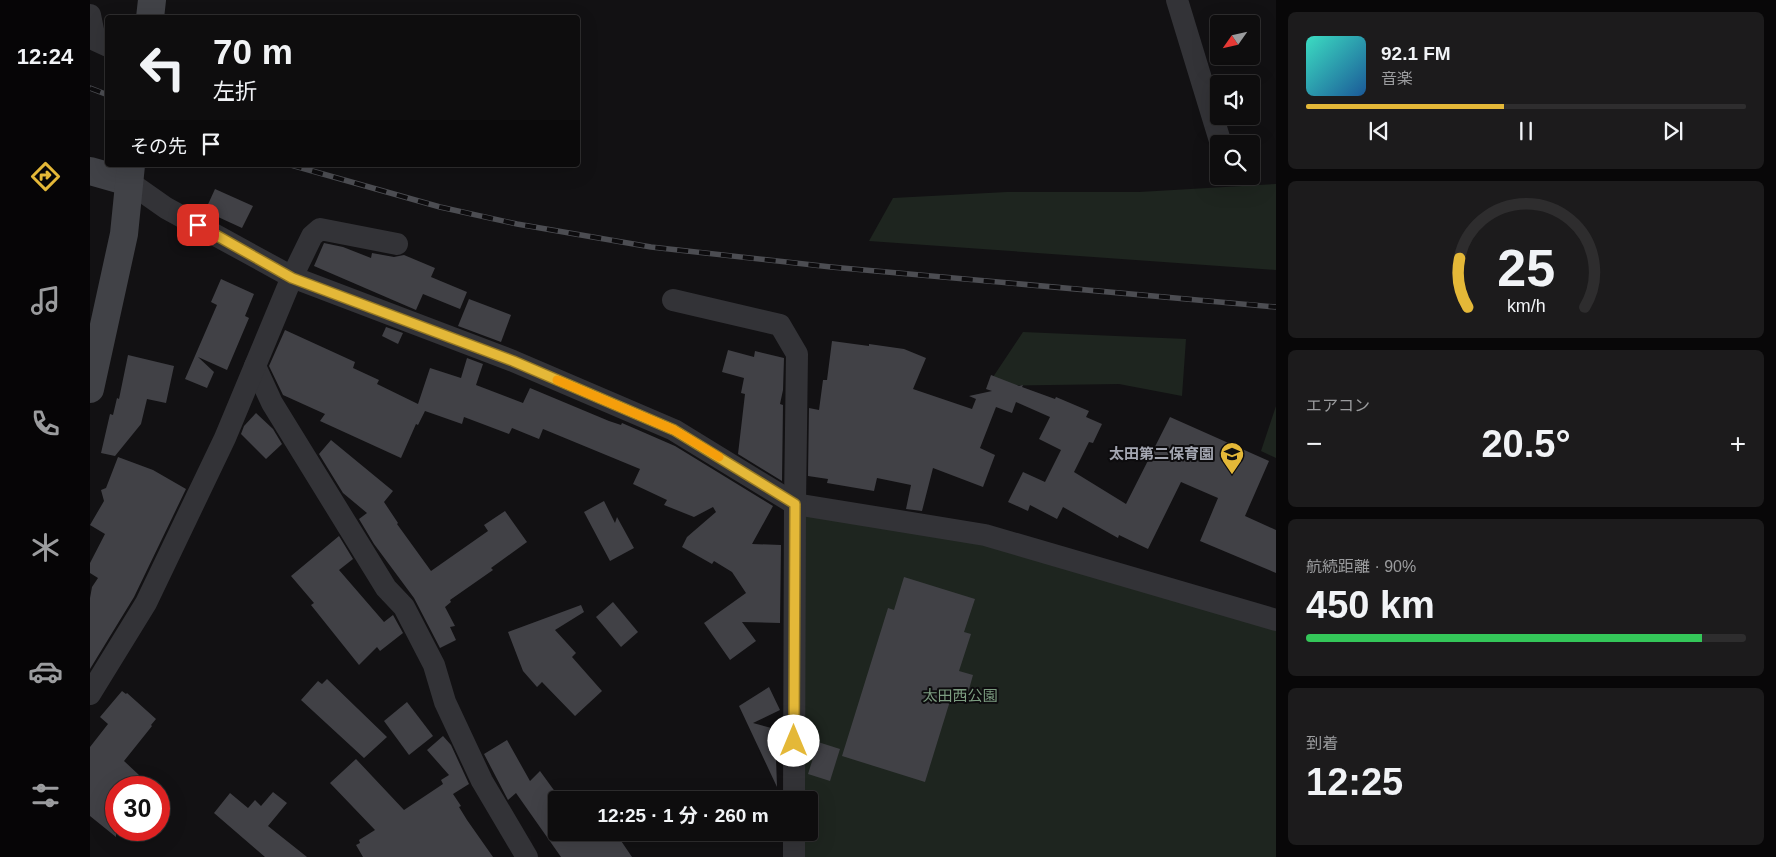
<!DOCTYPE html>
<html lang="ja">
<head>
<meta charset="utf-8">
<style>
	:root { --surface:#0e0d0e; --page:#1c1b1c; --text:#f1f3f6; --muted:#9b9c9e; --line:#2e2d2e; --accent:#e4b838 }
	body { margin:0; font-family:Arial,"Noto Sans JP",sans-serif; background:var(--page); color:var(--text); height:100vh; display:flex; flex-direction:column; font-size:19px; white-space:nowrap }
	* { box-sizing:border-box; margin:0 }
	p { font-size:16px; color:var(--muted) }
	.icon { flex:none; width:28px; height:28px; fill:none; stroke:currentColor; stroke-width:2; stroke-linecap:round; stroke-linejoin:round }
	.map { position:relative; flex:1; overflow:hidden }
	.details { display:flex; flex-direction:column; gap:12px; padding:12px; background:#080708; width:500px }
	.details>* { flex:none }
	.hud { position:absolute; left:15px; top:15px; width:475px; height:152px; border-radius:5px; box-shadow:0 5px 20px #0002,0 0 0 1px var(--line); background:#0e0d0e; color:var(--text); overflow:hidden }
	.needle { width:32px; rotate:236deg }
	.controls { position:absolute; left:1120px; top:15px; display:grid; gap:10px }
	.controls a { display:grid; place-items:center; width:50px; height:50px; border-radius:5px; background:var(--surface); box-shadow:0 5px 20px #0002,0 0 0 1px var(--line); font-size:25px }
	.speed { position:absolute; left:15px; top:776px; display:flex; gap:10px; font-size:25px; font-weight:700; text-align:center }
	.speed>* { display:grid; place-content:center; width:65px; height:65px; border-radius:50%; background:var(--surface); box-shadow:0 5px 20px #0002,0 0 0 1px var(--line); line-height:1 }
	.speed .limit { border:8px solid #d22; background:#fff; color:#111 }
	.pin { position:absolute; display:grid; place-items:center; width:42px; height:42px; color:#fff; margin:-21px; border-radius:10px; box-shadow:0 2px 8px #0006 }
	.me { position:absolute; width:55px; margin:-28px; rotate:0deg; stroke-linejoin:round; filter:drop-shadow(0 0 4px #0008) }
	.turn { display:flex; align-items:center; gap:18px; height:105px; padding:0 25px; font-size:22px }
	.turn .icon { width:65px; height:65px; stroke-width:2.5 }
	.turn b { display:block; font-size:35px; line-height:42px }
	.then { display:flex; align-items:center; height:48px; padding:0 25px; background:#0003; gap:10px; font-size:19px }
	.big { font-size:38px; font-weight:700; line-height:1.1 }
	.details .card { flex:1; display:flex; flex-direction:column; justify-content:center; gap:8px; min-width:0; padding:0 18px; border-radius:8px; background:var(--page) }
	.details .dial { align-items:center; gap:0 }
	.dial svg { height:130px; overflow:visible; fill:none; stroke:var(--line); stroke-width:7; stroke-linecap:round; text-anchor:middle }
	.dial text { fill:var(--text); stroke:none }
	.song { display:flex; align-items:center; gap:15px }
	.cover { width:60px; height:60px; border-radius:8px; background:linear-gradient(135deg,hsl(170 70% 55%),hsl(210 70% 35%)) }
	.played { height:5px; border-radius:2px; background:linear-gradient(90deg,var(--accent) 45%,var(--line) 45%) }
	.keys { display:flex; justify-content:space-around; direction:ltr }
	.heat { display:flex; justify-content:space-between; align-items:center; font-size:28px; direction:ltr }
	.charge { height:8px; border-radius:4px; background:linear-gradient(90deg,#34c759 90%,var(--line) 0) }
	.trip { position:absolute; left:458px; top:791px; width:270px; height:50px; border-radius:5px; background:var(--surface); box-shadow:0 5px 20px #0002,0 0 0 1px var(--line); font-weight:700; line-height:50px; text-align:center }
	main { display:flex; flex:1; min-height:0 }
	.menu { display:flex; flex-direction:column; width:90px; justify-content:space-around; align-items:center; background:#060506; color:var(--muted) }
	.menu .icon { width:35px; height:35px }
	.menu .selected { color:var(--accent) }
	.menu b { font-size:22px; color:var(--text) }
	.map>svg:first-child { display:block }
</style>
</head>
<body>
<main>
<nav class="menu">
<b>12:24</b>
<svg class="icon selected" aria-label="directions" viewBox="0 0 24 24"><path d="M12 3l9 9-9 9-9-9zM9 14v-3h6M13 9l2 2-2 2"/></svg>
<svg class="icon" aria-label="music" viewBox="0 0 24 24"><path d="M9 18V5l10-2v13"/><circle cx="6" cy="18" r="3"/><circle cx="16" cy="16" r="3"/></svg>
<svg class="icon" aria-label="phone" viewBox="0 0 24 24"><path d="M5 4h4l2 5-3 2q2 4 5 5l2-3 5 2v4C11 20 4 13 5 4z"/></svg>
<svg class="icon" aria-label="climate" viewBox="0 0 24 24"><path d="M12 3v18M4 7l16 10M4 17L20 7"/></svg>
<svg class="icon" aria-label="car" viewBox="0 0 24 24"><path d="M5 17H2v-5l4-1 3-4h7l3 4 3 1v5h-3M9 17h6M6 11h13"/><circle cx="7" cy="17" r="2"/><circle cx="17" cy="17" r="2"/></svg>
<svg class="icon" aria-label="filters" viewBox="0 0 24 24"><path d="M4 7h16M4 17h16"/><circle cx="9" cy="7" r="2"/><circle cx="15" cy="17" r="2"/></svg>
</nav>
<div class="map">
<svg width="1186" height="857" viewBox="0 0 1186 857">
	<rect width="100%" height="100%" fill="#121113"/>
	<g fill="#1e251f">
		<path d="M1186,184V270L779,241L803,198L917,192H1049Z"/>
		<path d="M933,332L1096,339L1092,396L1029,384L897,386Z"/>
		<path d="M1186,406V458L1171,451Z"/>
		<path d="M705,504L895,535L1186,620V857H704V833L719,832V800H704Z"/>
	</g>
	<g fill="#414146">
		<path d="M125,189L163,206L152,228L115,211Z"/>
		<path d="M234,243L253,247L281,258L282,253L304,257L314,255L345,268L341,277L377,292L370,309L333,294L326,310L224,266Z"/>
		<path d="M131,279L164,294L155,316L159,318L137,370L108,357L124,372L117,388L95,379L127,305L121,302Z"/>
		<path d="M379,299L421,315L411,342L368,326Z"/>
		<path d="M296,327L313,333L308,344L292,336Z"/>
		<path d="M195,330L265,362L263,368L289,380L287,384L328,404L340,368L371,378L377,358L393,364L386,385L433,403L440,388L519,421L531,425L532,423L585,446L683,506L662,544L691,545L690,623L652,622L666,641L640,660L614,623L656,593L642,572L624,561L622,564L592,547L597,537L626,512L623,507L604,517L574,505L577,500L543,484L550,469L453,429L449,439L422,428L419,434L374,417L372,424L335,411L328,425L326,424L311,458L230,421L235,414L193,395L179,366Z"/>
		<path d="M742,341L779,346V344L814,349L836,358L823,389L882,409L886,399L879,396L902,391L896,389L901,375L929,386L933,385L932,387L965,399L966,397L999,411L996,417L1012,424L1003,443L999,442L984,472L1036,504L1080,417L1179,461L1155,516L1186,530V573L1110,541L1128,498L1091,482L1058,549L1029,535L1028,538L973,507L967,519L940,505L938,511L918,502L933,472L955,482L971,450L949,439L960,417L926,402L922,413L906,407L890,448L905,455L893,487L843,468L832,511L816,509L821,485L787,478L784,491L737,483L738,479L718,476L719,408L729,410L733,380H737Z"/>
		<path d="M638,350L664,357L665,351L694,358L693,390L690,404L693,405L692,481L648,454L655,394L651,393L654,378L632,372Z"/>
		<path d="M38,355L84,366L76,403L57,399L51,424L25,456L11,453L20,414L23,415L27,398L29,399Z"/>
		<path d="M166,413L183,429L192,444L176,459L151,434L154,426Z"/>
		<path d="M241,440L303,491L294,502L308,523L307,524L341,571L398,531L394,525L415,511L437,542L401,568L403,570L360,600L361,602L355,607L365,626L360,627L366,640L350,648L324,598L284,544L269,519L277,513L253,493L229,454Z"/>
		<path d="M28,457L63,470L96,489L44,597L0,669V598L2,587L8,578L0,573V563L15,534L0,525L14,501L11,490L16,488Z"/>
		<path d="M514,501L525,523L527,517L544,548L520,561L494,512Z"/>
		<path d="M249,536L263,559L249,570L294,622L303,615L313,633L290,651L287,647L269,665L221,605L224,603L201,576Z"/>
		<path d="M814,577L885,599L874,632L881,634L869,671L883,675L878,693L864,688L835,782L752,756L798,608L804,610Z"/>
		<path d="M523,602L548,632L531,647L506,617Z"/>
		<path d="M491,605L494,612L465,630L486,653L482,657L512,691L485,716L452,682L447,687L433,671L418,632Z"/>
		<path d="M237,679L297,737L274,758L211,700L228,681L232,684Z"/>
		<path d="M679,687L690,710L663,723L685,729L687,787L649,706Z"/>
		<path d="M32,691L36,694L37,693L66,719L61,725L62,726L34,761L49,775L38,788H26V837L0,816V747L18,724L10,717Z"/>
		<path d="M317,702L343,736L319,755L294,721Z"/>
		<path d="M353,736L361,745L379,784L363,794L371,806L369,807L377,820L403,857H273L266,845L270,843L269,840L285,830L240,783L266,759L314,810L353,784L351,780L359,775L337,750Z"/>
		<path d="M417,740L440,781L450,771L466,793V832H525L542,857H471L426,793L418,800L394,754Z"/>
		<path d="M728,742L750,749L740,781L718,774Z"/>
		<path d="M183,792L197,803L178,826L217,857H175L124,813L140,793L158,808L165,800L171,806Z"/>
	</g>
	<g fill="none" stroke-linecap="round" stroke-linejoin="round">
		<g stroke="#333337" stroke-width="22">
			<path d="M1087,0L1131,144"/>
			<path d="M0,15L5,40L18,46"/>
			<path d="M39,182L76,208L202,277L423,361L584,430L705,504L895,535L1186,620"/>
			<path d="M583,300L690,325L707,354L705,504L704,800"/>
			<path d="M165,366L182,403L296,588L314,607L344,665L355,702L392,781L437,857"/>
			<path d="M0,694L56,603L135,438L202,277L222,236L230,229L307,244"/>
			<path d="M704,857V832"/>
		</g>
		<g stroke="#414247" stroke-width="28">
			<path d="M60,18L62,0"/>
			<path d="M0,171L39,182"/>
			<path d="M0,389L34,234L41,165"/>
		</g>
		<g stroke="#4c4d52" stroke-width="5.5">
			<g id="rail">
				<path d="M0,88L18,95"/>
				<path d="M201,165L350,207L427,224L561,247L741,267L1186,307"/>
			</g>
		</g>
		<use href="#rail" stroke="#0d0c0e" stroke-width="4" stroke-dasharray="11" stroke-linecap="butt"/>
	</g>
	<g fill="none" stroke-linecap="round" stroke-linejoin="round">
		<g stroke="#947824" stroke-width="12">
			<path id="route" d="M108,225L202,278L423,361L584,430L705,504L704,741"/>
		</g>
		<use href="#route" stroke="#e4b838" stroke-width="9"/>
		<path stroke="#f59e0b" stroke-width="9" d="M467,380L584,430L629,457"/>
	</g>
	<defs>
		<g id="school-pin" transform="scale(1.25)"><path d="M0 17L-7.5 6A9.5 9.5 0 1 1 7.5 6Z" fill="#e4b838" stroke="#0d0c0e"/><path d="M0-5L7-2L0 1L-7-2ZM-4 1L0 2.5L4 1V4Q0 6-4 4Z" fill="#111"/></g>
	</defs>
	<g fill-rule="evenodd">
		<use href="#school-pin" x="1142" y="454"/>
	</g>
	<g text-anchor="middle" stroke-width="4" stroke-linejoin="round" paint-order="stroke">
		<g font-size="15" font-weight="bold" fill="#a4a7b2" stroke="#0d0c0e" text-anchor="end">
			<text x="1124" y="459">太田第二保育園</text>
		</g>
		<g font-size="15" fill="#7c9c80" stroke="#0d0c0e">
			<text x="870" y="701">太田西公園</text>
		</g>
	</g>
</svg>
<div class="controls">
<a><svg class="needle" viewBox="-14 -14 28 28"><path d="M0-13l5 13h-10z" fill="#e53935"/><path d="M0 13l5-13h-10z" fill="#9b9c9e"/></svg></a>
<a><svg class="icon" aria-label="sound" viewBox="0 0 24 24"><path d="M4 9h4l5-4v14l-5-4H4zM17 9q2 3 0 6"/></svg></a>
<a><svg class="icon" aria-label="search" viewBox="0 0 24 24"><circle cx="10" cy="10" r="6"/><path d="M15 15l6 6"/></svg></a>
</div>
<div class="speed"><div class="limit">30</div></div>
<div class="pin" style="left:108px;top:225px;background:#d93025"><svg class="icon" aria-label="arrive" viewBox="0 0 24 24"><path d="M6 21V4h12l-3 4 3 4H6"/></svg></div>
<svg class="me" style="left:704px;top:741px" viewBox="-20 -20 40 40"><circle r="19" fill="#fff"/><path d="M0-13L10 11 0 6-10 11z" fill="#e4b838"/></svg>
<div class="trip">12:25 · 1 分 · 260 m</div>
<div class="hud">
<div class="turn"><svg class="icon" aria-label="left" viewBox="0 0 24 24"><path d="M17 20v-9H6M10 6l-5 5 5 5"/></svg><div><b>70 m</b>左折</div></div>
<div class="then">その先<svg class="icon" aria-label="arrive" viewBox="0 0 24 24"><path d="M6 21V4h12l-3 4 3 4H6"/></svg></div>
</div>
</div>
<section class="details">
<div class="card">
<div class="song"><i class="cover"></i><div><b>92.1 FM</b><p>音楽</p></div></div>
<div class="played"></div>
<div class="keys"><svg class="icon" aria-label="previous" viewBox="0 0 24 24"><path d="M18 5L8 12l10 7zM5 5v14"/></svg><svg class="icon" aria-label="pause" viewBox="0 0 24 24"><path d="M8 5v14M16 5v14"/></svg><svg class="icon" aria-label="next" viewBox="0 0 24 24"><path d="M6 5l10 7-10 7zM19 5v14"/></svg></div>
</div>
<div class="card dial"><svg viewBox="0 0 100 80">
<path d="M14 69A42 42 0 1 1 86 69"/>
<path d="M14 69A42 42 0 0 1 9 39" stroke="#e4b838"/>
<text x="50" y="56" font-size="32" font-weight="700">25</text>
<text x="50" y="72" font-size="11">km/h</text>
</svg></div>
<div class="card"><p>エアコン</p>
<div class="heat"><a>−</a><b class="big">20.5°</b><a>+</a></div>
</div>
<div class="card"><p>航続距離 · 90%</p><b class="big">450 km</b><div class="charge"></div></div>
<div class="card"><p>到着</p><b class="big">12:25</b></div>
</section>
</main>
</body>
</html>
